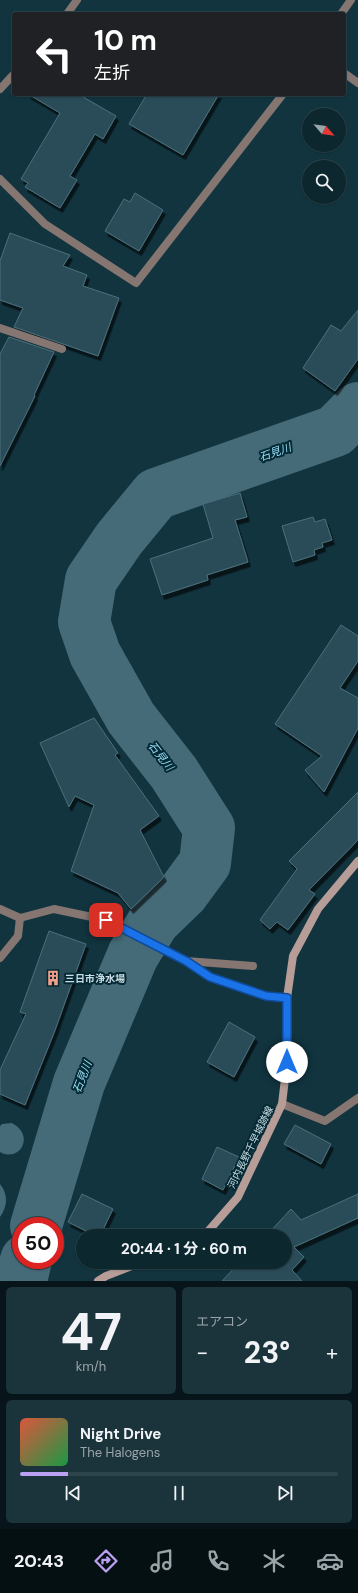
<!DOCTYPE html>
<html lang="ja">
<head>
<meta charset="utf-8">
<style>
	:root { --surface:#0d272f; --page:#1b333b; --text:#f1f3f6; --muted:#9aa5aa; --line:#2d444b; --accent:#bca0f2 }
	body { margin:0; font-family:"DM Sans","Noto Sans JP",sans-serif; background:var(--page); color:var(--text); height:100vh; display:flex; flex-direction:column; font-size:15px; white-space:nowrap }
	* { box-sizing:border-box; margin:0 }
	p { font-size:13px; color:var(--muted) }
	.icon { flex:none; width:22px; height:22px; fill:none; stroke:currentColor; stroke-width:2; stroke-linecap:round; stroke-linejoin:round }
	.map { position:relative; height:1281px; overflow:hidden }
	.panel { display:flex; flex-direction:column; gap:6px; padding:6px; background:#07151a; flex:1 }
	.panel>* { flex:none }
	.guide { position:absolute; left:12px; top:12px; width:334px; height:84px; border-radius:4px; box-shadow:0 1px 3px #0004,0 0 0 1px var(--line); background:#202124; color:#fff; overflow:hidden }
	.needle { width:26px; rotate:118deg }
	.tools { position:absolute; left:302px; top:108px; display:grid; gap:8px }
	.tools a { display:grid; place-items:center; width:44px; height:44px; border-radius:50%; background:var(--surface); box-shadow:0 1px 3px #0004,0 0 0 1px var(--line); font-size:20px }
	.speed { position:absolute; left:12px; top:1217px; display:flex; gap:8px; font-size:20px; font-weight:700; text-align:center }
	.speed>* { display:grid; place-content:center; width:52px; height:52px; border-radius:50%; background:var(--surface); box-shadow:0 1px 3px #0004,0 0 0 1px var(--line); line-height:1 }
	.speed .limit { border:6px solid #d22; background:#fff; color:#111 }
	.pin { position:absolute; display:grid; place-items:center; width:34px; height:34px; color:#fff; margin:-17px; border-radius:8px; box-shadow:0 2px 6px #0006 }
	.me { position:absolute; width:44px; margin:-22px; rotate:0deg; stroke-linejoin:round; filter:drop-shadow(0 0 3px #0008) }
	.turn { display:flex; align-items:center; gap:14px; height:84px; padding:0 16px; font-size:18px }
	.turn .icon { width:52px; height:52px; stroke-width:2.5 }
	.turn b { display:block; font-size:28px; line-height:34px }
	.big { font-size:30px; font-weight:700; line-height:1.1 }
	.panel .widget { flex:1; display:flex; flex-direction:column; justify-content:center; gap:6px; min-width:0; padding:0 14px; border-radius:6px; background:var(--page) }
	.panel .dial { align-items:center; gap:0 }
	.dial b { font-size:52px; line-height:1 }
	.song { display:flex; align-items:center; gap:12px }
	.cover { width:48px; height:48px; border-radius:6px; background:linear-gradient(135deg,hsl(10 70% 55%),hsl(140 70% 35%)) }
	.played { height:4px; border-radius:2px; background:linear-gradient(90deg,var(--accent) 15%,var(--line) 15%) }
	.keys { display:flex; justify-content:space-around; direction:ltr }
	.heat { display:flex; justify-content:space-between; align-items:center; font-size:22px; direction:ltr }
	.panel .tiles { flex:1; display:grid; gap:6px; grid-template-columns:1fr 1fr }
	.widget:last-child { grid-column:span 2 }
	.trip { position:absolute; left:76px; top:1229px; width:216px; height:40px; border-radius:20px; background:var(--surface); box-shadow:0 1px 3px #0004,0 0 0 1px var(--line); font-weight:700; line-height:40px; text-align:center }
	.menu { display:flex; height:64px; justify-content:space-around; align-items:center; background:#051013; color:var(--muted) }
	.menu .icon { width:28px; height:28px }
	.menu .on { color:var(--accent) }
	.menu b { font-size:18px; color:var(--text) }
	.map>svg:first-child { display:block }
</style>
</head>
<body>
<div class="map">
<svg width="358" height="1281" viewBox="0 0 358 1281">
	<defs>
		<filter id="shadow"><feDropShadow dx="2.5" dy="4.5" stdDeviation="0" flood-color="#0009"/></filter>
	</defs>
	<rect width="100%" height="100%" fill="#11343f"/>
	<g fill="#456b78">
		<path d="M12,1123C36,1136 19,1163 0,1152V1126L2,1124Z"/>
		<path d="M0,1184C8,1194 8,1206 0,1217Z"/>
	</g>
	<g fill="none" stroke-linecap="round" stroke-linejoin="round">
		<g stroke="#456b78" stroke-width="52">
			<path d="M36,1226L79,1083L133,955L154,921L183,893L205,863L209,828L174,773L131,718L95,654L84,622L91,580L119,539L156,494L335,431L358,408"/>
			<path d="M21,1281L26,1260"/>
		</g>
	</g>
	<g fill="#2a4c58" stroke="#4c6f7c" filter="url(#shadow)">
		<path d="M28,94H78L116,116L103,139L95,134L70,176L77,180L60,208L25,187L28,183L21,179L60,113Z"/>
		<path d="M147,94H219L183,155L129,124Z"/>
		<path d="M135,193L163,210L139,251L105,231L124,199L130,202Z"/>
		<path d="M10,233L70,255L63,266L87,275L83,286L119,298L98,356L14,327L23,308L0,300V261Z"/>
		<path d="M358,310V359L335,391L303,368L331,325L341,331Z"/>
		<path d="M9,337L54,352L34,395L35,396L0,466V354Z"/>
		<path d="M240,493L247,517L235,520L248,562L207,575L208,580L162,595L150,559L213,538L203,504Z"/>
		<path d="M313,517L315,522L325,519L332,540L322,543L323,547L314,550L315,555L293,562L282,526Z"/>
		<path d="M341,625L358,636V661L340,688L358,698V728L324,792L305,770L322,756L275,724Z"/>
		<path d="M94,718L118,753L115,755L159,816L140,830L164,877L131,909L118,893L71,871L94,805L75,796L69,807L40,743Z"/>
		<path d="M358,792V840L309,890L315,894L288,930L277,922L270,929L260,920L297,869L289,861Z"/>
		<path d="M49,931L86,944L54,1033L25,1105L0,1094V1070L26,1014L20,1012Z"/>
		<path d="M229,1022L255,1037L234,1077L207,1062Z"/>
		<path d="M295,1125L331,1144L321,1164L284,1144Z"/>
		<path d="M217,1147L239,1157L223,1190L202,1179Z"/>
		<path d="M82,1194L113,1209L100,1236H96L68,1222Z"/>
		<path d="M358,1194V1218L294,1247L304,1257L292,1270L302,1281H222L240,1262H285V1236H266L291,1209L301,1220Z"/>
	</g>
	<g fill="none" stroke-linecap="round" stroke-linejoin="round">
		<path stroke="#867671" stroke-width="8" d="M344,73L358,83"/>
		<g stroke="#867671" stroke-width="8">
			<path d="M67,14L77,0"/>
			<path d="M341,14L351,0"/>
			<path d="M0,89L14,74"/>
			<path d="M0,179L45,224L136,283L283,94"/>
			<path d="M0,328L62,349"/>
			<path d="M0,909L20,918L54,909L106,920L186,961L253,966"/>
			<path d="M0,958L18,936L20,918"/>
			<path d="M186,961L210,977L266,996L287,998"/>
			<path d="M282,1104L325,1121L358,1098"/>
		</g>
		<g stroke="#b79d97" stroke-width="8">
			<path d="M204,1236L238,1197L282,1104L287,1062V998L293,956L318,909L358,861"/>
			<path d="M98,1281L106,1276L142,1262"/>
		</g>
	</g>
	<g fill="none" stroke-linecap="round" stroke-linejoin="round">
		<g stroke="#114b97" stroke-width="10">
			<path id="route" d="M106,920L186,961L210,977L266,996L287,998V1062"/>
		</g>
		<use href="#route" stroke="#1a73e8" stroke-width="7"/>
	</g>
	<defs>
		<g id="building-bare" transform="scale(1.2)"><path d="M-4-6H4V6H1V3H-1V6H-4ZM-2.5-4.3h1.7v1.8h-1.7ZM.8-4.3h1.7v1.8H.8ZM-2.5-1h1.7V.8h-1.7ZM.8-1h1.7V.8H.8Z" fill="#f49e89" stroke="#052a35" stroke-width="2.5" paint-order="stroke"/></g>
	</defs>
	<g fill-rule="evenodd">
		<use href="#building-bare" x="53" y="978"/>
	</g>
	<g text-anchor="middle" stroke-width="4" stroke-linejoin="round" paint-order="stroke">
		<g font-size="10" font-weight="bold" fill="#cadde4" stroke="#052a35" text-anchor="start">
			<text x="65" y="982">三日市浄水場</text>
		</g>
		<g font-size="10" fill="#cadde4" stroke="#052a35">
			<text transform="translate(250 1147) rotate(-64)" y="4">河内長野千早城跡線</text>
		</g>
		<g font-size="11" font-style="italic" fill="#98def7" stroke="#052a35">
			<text transform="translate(275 452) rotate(-19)" y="4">石見川</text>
			<text transform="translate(161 756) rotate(52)" y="4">石見川</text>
			<text transform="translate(82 1077) rotate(-69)" y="4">石見川</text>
		</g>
	</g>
</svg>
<div class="tools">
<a><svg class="needle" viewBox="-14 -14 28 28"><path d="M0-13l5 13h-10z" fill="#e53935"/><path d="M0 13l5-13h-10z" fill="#9aa5aa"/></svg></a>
<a><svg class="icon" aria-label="search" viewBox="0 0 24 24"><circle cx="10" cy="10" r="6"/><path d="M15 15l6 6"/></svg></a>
</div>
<div class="speed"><div class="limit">50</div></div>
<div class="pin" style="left:106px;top:920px;background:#d93025"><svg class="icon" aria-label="arrive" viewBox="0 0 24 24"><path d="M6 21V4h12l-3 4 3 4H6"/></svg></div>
<svg class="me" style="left:287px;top:1062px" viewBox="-20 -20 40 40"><circle r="19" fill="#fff"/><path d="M0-13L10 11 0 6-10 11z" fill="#1a73e8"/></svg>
<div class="trip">20:44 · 1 分 · 60 m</div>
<div class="guide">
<div class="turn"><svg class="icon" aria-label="left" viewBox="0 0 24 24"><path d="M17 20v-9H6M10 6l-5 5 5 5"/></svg><div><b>10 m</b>左折</div></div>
</div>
</div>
<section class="panel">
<div class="tiles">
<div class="widget dial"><b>47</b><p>km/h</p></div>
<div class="widget"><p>エアコン</p>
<div class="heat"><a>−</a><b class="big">23°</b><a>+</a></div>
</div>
<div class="widget">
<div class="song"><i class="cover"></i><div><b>Night Drive</b><p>The Halogens</p></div></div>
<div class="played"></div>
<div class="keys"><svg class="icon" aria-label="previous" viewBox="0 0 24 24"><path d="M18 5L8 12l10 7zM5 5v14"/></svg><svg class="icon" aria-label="pause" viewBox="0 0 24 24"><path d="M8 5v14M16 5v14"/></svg><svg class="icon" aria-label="next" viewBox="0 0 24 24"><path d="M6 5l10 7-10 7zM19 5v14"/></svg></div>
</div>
</div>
</section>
<nav class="menu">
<b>20:43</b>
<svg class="icon on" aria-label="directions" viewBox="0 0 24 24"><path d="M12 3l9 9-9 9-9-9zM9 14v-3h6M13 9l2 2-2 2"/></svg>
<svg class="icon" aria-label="music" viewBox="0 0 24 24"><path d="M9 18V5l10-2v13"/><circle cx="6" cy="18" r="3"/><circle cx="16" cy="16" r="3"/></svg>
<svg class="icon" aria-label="phone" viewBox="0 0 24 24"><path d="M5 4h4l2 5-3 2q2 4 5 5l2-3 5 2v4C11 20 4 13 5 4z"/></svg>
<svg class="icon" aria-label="climate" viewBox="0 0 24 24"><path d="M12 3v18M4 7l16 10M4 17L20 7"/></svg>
<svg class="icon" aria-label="car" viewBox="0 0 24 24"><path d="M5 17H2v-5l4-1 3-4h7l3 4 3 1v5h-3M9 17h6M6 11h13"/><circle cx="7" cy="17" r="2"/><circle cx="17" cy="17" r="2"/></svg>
</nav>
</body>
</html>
